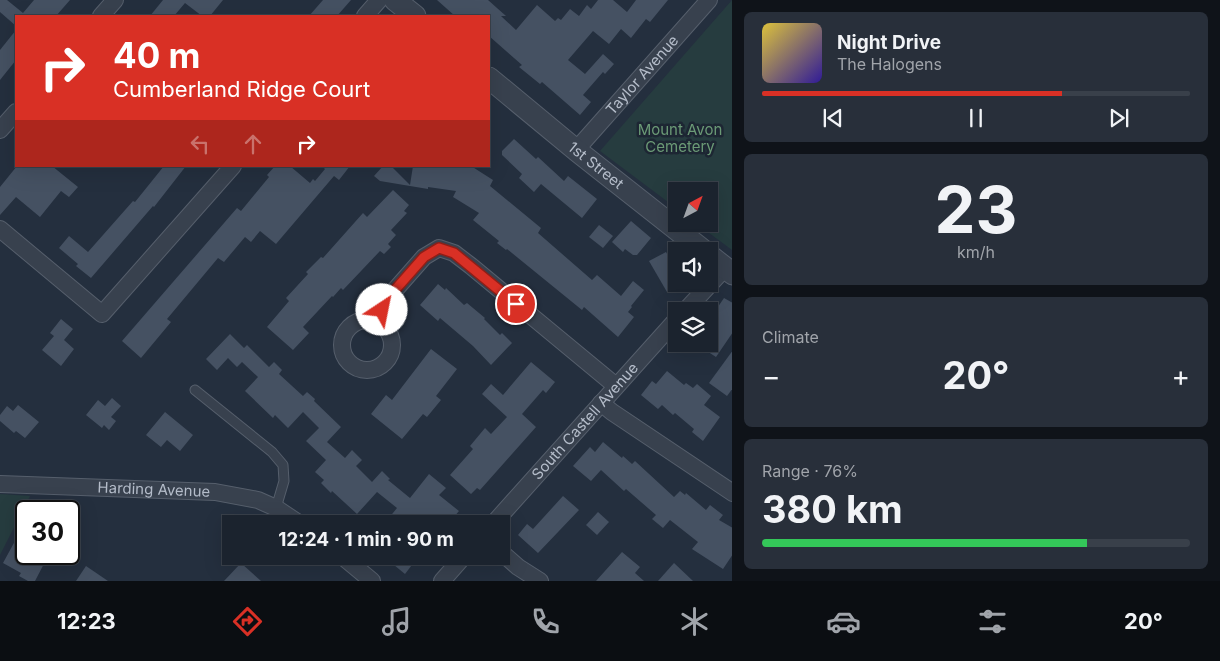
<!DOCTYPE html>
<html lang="en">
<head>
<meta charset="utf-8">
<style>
	:root { --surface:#1b232e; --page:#282f3a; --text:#f1f3f6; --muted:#a0a4aa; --line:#39404a; --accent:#d93025 }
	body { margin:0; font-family:Inter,sans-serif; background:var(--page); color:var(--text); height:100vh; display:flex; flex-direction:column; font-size:19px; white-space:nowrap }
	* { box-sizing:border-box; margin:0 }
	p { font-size:16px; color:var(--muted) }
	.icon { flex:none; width:28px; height:28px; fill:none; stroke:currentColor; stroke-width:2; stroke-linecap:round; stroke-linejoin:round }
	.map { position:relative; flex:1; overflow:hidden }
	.side { display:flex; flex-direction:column; gap:12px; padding:12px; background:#0f1319; width:488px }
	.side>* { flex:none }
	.guide { position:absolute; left:15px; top:15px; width:475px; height:152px; border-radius:0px; box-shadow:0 5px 20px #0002,0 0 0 1px var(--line); background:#d93025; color:#fff; overflow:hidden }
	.needle { width:32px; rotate:41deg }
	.fabs { position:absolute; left:668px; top:182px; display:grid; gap:10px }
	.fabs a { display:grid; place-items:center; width:50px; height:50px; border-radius:0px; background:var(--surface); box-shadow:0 5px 20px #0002,0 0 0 1px var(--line); font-size:25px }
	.speed { position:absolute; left:15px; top:500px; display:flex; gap:10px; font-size:25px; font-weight:700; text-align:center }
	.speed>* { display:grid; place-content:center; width:65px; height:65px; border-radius:50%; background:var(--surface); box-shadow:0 5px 20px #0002,0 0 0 1px var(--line); line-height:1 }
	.speed .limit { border:2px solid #111; border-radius:8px; background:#fff; color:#111 }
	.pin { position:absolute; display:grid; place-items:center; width:42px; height:42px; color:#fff; margin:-21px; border:2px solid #fff; border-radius:50%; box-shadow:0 1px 5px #0007 }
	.me { position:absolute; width:55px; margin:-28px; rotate:34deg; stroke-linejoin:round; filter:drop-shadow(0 0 4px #0008) }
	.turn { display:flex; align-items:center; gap:18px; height:105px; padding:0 15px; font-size:22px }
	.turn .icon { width:65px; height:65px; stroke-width:2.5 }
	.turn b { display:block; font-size:35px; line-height:42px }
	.lanes { display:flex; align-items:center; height:48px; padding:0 15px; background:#0003; justify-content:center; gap:25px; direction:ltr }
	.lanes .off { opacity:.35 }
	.big { font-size:38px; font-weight:700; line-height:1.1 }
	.side .tile { flex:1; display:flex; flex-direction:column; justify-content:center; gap:8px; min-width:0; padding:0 18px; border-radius:8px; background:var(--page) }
	.side .dial { align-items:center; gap:0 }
	.dial b { font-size:65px; line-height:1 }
	.song { display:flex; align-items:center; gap:15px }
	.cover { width:60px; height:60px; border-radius:8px; background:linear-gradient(135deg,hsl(50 70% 55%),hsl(250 70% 35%)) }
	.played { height:5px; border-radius:2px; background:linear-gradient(90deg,var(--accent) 70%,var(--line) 70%) }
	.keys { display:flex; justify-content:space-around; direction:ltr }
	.heat { display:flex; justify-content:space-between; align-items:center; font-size:28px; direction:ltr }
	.charge { height:8px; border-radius:4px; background:linear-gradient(90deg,#34c759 76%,var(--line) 0) }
	.trip { position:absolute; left:222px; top:515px; width:288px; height:50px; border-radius:0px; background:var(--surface); box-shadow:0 5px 20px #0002,0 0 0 1px var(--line); font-weight:700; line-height:50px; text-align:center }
	.menu { display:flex; height:80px; justify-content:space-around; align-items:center; background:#0b0e12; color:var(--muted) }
	.menu .icon { width:35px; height:35px }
	.menu .active { color:var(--accent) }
	.menu b { font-size:22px; color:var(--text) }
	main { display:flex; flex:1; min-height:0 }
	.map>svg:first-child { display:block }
</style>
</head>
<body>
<main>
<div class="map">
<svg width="733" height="581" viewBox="0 0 733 581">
	<rect width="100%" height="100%" fill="#242f3e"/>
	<g fill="#263c3f">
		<path d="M732,0H733L732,250L697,224H709V191H676V208L600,151Z"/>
		<path d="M0,494L30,496L0,555Z"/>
	</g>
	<g fill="#455162">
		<path d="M0,0H7L23,13L34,0H70L56,16H16V26L0,12Z"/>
		<path d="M163,0H223L210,16H202L185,3L174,16H150Z"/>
		<path d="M323,0H351L337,16H309Z"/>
		<path d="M437,0H488L506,16H501L516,30L537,5L555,21L558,18L561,20L570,9L579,16L587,5L591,9L598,0H613L627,12L636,0H668L650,22L646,19L631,38L621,29L609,44L593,31L568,60L585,74L603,54L614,64L605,74L603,72L583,95L591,102L580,115L542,82L540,84L519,67L522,65L489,36V16H455Z"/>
		<path d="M16,30V60L0,80V50Z"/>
		<path d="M514,139L536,159L538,157L564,181L568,176L597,199L582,218L541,184L534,192L519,178L522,174L502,155V151Z"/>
		<path d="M17,166H52L78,187L69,197L61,191L40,217L16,197L0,215V187Z"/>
		<path d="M164,166H186L154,207L153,206L91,278L76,266L78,264L59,248L69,236L88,252L133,201L135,202Z"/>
		<path d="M275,166H290L310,183L313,179L315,181L325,169L322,166H350L339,180L334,176L276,244L260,231L251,242L245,237L224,262L218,258L167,319L171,322L141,358L122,341L237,208L241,211L269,177L267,175Z"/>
		<path d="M383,166H391L410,185L413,166H471L493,180L490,186L541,228L538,233L592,280L597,275L621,296L633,281L644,290L631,306L632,307L628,312L634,317L618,337L584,307L582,310L507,249L506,250L497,243L499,241L473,220L479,213L453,197L456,191L428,187V189L380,181L374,176Z"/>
		<path d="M393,190L409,205L404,211L407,213L391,230L396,235L388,244L391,247L384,254L380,251L343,290L341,288L333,297L332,296L303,327L309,333L293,350L267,327L289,301L286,298L308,274L306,272L321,257L323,258L363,213L367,217Z"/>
		<path d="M631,221L651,238L637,255H633L625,249L623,252L612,242Z"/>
		<path d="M599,225L613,236L603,248L589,237Z"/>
		<path d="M666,252L676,270V287L667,292L649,261Z"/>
		<path d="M438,284L445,290L446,288L464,305L467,303L485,318L484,319L500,335L502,333L512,343L491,365L473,346L440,318L438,321L420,305Z"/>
		<path d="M724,298L733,303V332L716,357L696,344H709V320Z"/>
		<path d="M61,319L73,329L64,340L74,349L61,366L42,350L54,336L50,333Z"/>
		<path d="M230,334L244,348L247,345L269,367L274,362L282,370L279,374L303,396L307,392L315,399L314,401L341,427L327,442L345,458L352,450L362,460L356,466L372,482L382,471L390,479L388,480L410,498L429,474L446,488L439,495L459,511L448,524H384L397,508L377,492L357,514L332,491L331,493L321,483L324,480L315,472L326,460L306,441L319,428L303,412L288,428L275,415L273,418L245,391L258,377L242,362L237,367L228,358L217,370L206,359Z"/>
		<path d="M431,349L457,369L436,396L441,400L427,417L423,414L402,439L371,414L386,395L392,400Z"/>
		<path d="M733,350V388L727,396L709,383Z"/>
		<path d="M531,362L555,382L546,393L543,390L522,414L536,427L480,490L477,488L471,494L450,475L473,449L470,446L485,428L491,434L507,417L482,394L491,384L503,395Z"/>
		<path d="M667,371L684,385L686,383L693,388L697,384L711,396L704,405L720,417L703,441L692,432L694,429L675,413L673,415L662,405L658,409L641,395L652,381L656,384Z"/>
		<path d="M112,398L121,406L111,417L116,421L109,430L104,425L102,428L86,415L98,400L105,406Z"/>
		<path d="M18,405L39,422L25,438L16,431L14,433L0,421V415L7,406L13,411Z"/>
		<path d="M165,412L193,435L180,451L167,440L161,447L146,435Z"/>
		<path d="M603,442L622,458L623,456L632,464L635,461L674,497L680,491L685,495L686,493L706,510L710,505L723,515L719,520L733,528V554L723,569L692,549L698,542L670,520L663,528L652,519L656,515L626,489L624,491L601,470L591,481L573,466L590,447L595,452Z"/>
		<path d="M563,496L579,510L538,553L518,535L527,524L533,529Z"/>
		<path d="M598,512L609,522L597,535L586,525Z"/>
		<path d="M15,541L26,547V554H40L47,558L35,581H28L19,576L21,573L3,563Z"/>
		<path d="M622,552L640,567L635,573L644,581H596Z"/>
		<path d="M383,556H409L415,561L405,574Z"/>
		<path d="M241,563L261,581H224Z"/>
		<path d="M674,563L693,581H658Z"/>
		<path d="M86,566L108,581H76Z"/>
	</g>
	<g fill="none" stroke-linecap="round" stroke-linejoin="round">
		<g stroke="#565f6c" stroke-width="11">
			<path id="service" d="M195,390L272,452L283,465L284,481L276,508"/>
		</g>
		<g stroke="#565f6c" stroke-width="18">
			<g id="minor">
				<path d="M101,16L115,0"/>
				<path d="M365,16L379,0"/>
				<path d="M0,130L16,112"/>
				<path id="s1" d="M576,150L709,0"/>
				<path d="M0,229L102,314L233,166"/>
				<path d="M685,311L725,268"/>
				<circle cx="367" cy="345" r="25"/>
				<path d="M377,321L387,299L424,257L439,248L454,253L471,266L616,386"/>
				<path d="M601,403L612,412L733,493"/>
				<path id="s2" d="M0,484L215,492L258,500L276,508L300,524"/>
				<path id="s3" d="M493,524L676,320"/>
				<path d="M501,552L518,567L540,581"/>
				<path d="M342,556L372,581"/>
				<path d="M442,581L464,556"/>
			</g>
		</g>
		<g stroke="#565f6c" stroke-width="23">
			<g id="tertiary">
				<path d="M395,0L415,16"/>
				<path id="s4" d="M489,78L576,150L704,251"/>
				<path d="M709,255L733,274"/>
			</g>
		</g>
		<use href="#service" stroke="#38414e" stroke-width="9"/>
		<use href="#minor" stroke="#38414e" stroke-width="16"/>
		<use href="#tertiary" stroke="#38414e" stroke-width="21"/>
	</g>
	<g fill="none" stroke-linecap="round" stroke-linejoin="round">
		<g stroke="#8d1f18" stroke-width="12">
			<path id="route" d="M382,310L387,299L424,257L439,248L454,253L516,304"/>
		</g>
		<use href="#route" stroke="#d93025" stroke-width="9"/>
	</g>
	<g text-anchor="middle" stroke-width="5" stroke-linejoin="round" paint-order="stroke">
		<g font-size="15" fill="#b4bcc9" stroke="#1d2633">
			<text dy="5" stroke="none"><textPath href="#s1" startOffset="100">Taylor Avenue</textPath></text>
			<text dy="5" stroke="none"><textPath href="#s4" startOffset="138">1st Street</textPath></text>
			<text dy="5" stroke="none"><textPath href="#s3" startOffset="138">South Castell Avenue</textPath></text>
			<text dy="5" stroke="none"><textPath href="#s2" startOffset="154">Harding Avenue</textPath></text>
		</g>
		<g font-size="15" fill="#6b9a76" stroke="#1d2633">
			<text x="680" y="135">Mount Avon<tspan x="680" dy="17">Cemetery</tspan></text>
		</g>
	</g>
</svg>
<div class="fabs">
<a><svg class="needle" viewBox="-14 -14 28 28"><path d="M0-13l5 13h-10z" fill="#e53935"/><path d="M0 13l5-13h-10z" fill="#a0a4aa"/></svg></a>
<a><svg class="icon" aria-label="sound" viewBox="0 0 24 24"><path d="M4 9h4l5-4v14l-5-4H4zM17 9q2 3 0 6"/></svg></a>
<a><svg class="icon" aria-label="layers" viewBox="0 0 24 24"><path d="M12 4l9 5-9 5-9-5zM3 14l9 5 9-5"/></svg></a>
</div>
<div class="speed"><div class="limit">30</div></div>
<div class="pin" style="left:516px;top:304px;background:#d93025"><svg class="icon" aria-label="arrive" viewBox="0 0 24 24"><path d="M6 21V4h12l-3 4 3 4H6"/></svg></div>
<svg class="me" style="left:382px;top:310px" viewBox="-20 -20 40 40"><circle r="19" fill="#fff"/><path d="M0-13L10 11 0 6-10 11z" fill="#d93025"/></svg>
<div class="trip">12:24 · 1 min · 90 m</div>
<div class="guide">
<div class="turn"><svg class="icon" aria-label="right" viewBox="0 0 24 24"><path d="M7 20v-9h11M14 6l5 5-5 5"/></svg><div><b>40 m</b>Cumberland Ridge Court</div></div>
<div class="lanes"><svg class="icon off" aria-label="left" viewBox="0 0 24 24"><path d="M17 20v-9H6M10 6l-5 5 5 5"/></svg><svg class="icon off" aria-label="ahead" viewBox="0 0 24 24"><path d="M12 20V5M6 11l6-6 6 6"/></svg><svg class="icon" aria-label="right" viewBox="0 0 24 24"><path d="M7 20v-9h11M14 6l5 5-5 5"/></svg></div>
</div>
</div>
<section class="side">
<div class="tile">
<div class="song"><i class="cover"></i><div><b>Night Drive</b><p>The Halogens</p></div></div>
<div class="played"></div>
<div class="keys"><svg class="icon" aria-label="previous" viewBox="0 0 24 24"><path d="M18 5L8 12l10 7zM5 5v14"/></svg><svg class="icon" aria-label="pause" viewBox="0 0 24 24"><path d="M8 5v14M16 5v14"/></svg><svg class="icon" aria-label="next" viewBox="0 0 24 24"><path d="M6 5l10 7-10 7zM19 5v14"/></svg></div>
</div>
<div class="tile dial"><b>23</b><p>km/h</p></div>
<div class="tile"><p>Climate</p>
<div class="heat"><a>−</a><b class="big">20°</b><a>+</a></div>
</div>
<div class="tile"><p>Range · 76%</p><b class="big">380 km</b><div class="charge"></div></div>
</section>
</main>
<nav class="menu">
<b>12:23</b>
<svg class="icon active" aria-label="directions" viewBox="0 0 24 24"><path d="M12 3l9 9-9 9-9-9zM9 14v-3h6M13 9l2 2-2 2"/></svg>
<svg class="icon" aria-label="music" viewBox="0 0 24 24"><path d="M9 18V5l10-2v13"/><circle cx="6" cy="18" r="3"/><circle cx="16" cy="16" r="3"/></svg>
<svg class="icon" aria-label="phone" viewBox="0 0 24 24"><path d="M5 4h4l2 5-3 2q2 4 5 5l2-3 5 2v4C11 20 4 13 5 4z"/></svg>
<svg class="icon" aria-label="climate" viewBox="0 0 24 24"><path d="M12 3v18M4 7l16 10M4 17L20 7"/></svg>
<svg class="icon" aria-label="car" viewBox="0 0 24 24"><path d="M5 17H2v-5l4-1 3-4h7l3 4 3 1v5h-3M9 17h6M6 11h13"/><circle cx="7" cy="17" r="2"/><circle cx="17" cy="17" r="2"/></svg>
<svg class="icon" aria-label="filters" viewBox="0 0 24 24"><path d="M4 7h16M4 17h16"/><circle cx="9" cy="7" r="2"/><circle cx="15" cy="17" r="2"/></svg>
<b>20°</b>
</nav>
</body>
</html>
